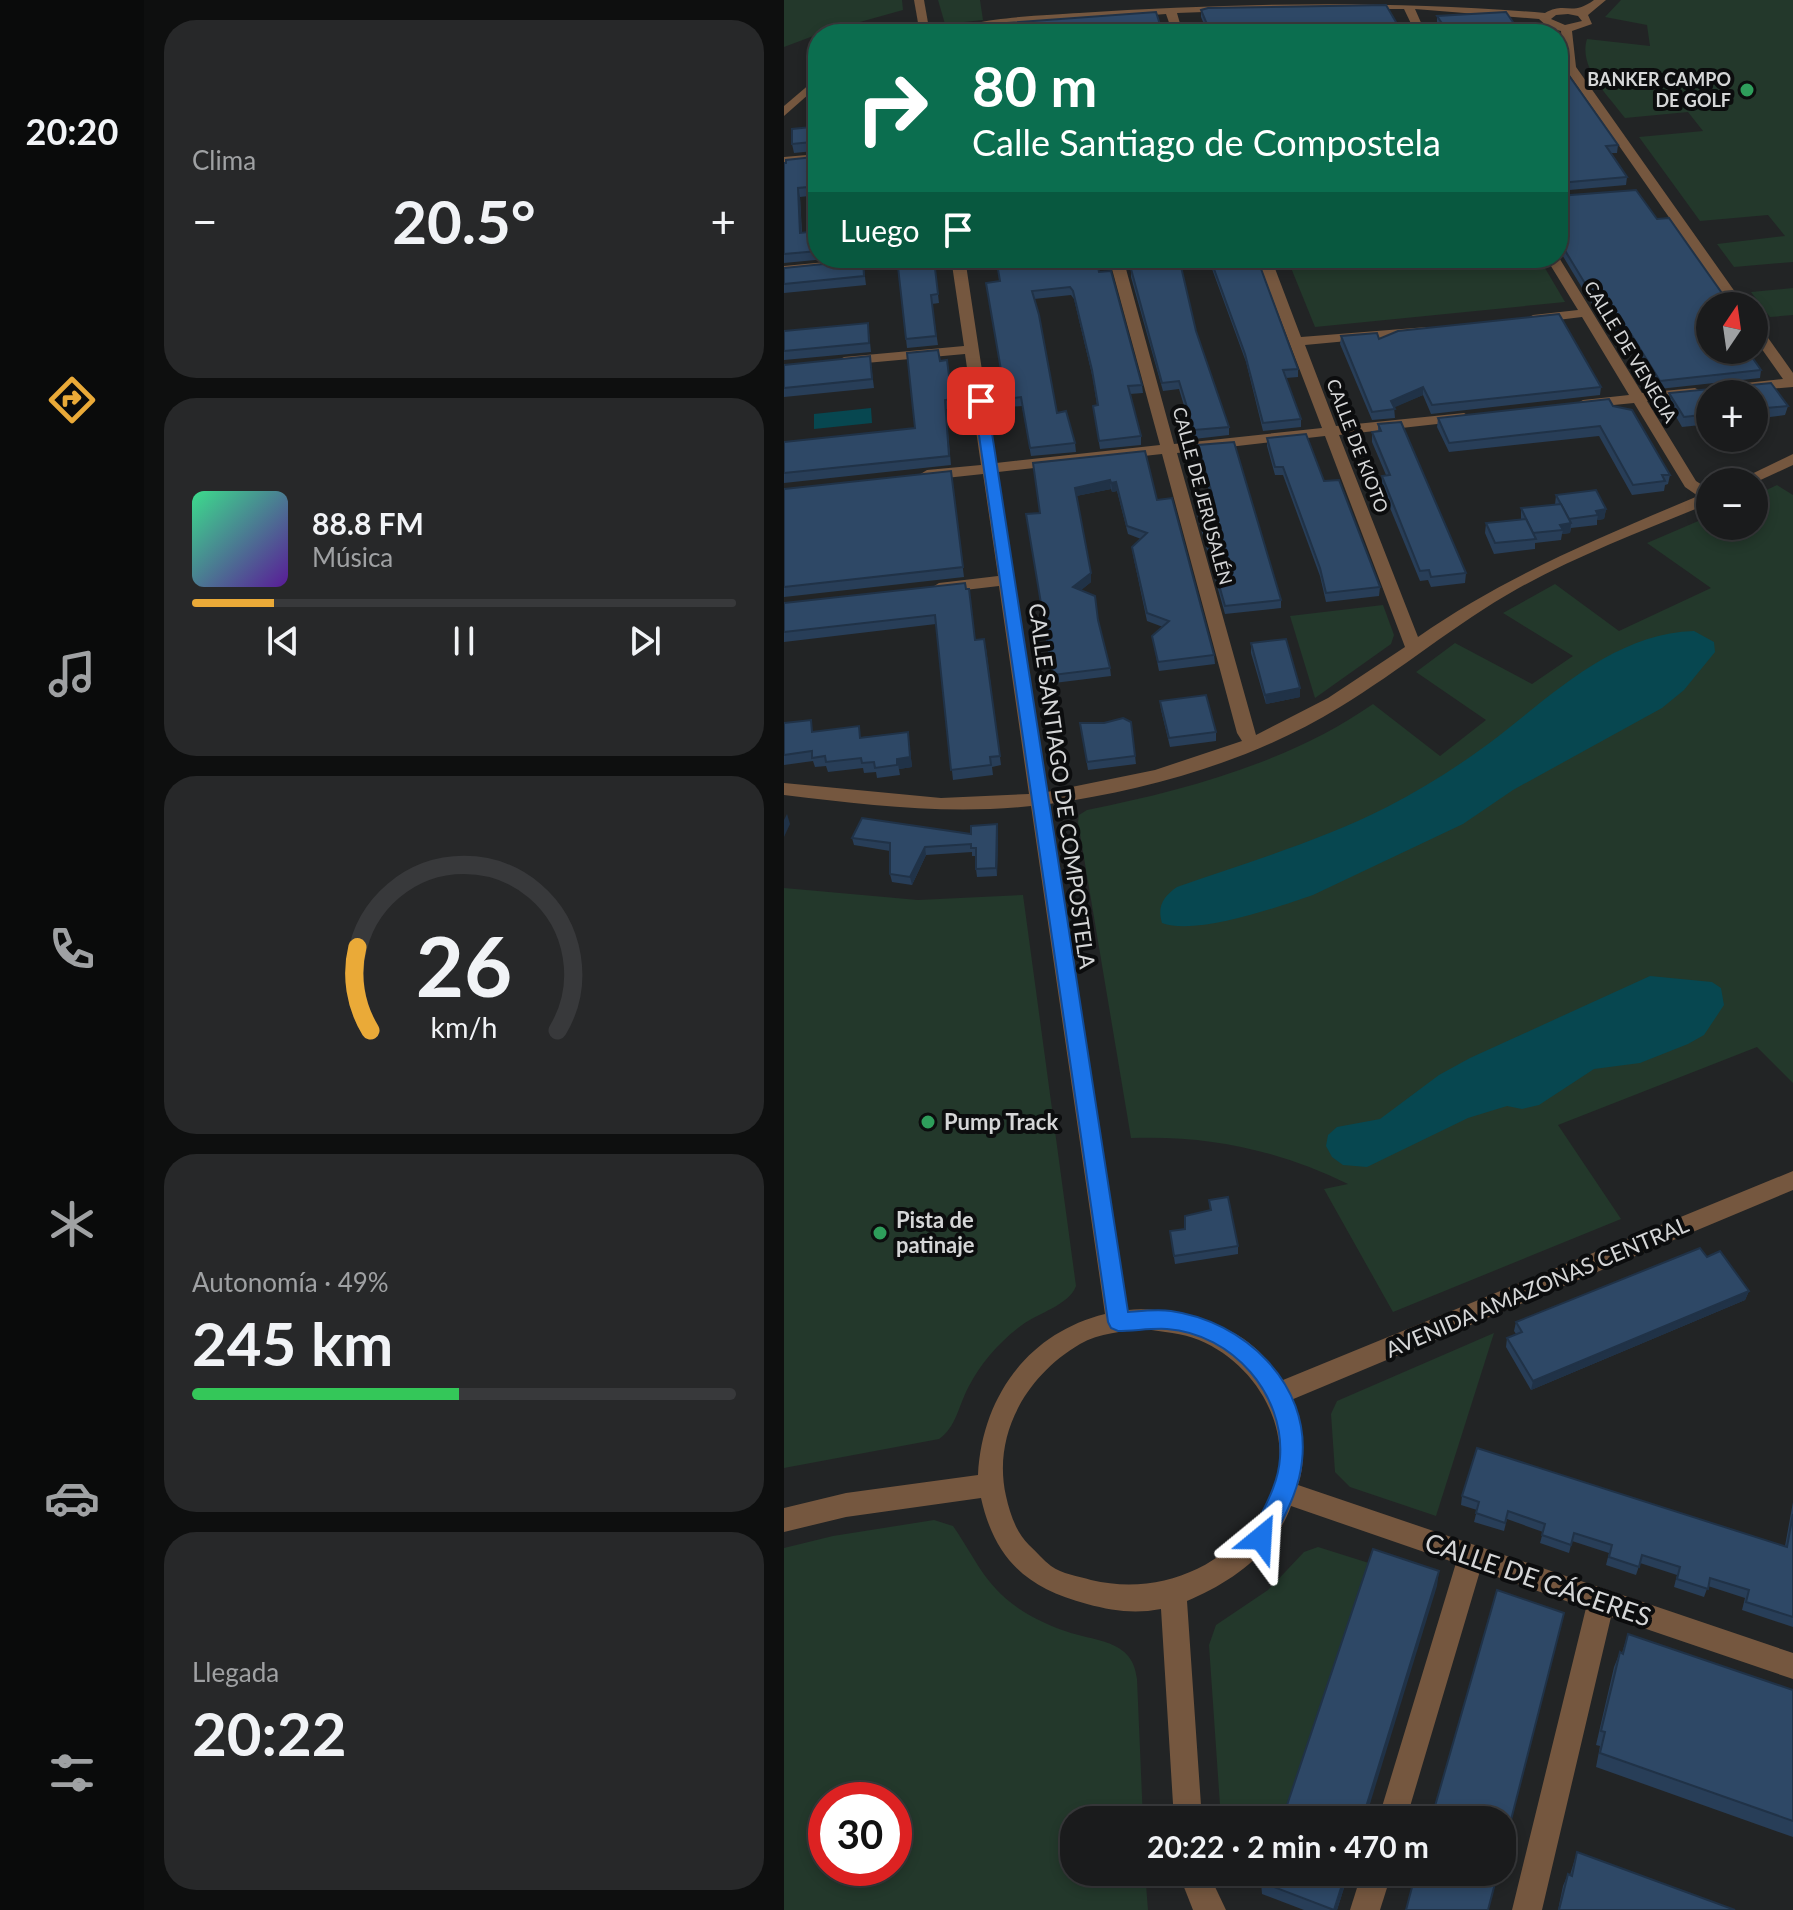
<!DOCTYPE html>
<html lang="es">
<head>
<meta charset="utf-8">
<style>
	:root { --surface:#1a1b1c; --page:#272829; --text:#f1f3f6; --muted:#9fa1a3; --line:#38393b; --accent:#eaaa38 }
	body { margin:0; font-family:Lato,sans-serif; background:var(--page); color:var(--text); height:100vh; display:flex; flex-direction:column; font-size:30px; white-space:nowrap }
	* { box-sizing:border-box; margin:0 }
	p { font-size:26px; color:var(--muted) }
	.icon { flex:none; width:44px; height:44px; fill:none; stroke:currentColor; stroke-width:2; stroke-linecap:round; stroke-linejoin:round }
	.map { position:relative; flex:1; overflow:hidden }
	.details { display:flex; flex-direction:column; gap:20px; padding:20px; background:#0e0f0f; width:640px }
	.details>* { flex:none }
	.hud { position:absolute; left:24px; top:24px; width:760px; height:244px; border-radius:32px; box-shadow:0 4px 12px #0003,0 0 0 2px var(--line); background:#0b6e4f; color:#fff; overflow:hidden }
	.needle { width:52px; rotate:13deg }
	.fabs { position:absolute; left:912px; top:292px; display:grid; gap:16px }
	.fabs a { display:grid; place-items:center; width:72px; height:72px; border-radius:50%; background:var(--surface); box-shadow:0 4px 12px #0003,0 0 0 2px var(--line); font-size:40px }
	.speed { position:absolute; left:24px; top:1782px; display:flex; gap:16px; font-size:40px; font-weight:700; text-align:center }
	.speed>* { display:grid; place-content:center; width:104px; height:104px; border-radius:50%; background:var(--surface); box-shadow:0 4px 12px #0003,0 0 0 2px var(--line); line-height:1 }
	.speed .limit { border:12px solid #d22; background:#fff; color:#111 }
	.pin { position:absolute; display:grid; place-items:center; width:68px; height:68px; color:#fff; margin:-34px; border-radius:16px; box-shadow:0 4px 12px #0006 }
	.me { position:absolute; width:88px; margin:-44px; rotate:27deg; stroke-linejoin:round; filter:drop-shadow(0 0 6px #0008) }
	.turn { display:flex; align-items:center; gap:28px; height:168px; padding:0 32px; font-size:36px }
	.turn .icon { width:104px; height:104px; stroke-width:2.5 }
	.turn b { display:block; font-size:56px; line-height:68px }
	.then { display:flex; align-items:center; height:76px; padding:0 32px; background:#0003; gap:16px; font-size:30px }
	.big { font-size:60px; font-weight:700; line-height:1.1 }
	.details .tile { flex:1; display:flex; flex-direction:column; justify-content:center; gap:12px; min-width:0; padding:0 28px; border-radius:32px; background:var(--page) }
	.details .dial { align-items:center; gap:0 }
	.dial svg { height:208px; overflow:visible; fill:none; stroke:var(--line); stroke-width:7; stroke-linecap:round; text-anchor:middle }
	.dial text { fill:var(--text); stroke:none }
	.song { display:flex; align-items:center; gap:24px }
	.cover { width:96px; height:96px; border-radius:12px; background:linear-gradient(135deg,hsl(150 70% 55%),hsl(270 70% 35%)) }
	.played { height:8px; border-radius:4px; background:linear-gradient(90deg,var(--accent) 15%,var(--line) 15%) }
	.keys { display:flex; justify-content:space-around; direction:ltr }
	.heat { display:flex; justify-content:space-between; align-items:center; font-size:44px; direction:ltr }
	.charge { height:12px; border-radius:6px; background:linear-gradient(90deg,#34c759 49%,var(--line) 0) }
	.trip { position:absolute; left:276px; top:1806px; width:456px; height:80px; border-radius:32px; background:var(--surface); box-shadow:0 4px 12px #0003,0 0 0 2px var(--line); font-weight:700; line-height:80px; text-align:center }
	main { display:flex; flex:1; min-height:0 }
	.tabs { display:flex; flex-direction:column; width:144px; justify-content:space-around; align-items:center; background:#0a0b0b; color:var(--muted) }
	.tabs .icon { width:56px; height:56px }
	.tabs .current { color:var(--accent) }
	.tabs b { font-size:36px; color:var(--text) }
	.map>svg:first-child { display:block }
</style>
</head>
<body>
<main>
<nav class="tabs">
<b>20:20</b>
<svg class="icon current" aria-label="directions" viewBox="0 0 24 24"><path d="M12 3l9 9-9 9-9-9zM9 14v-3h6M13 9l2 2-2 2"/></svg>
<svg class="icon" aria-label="music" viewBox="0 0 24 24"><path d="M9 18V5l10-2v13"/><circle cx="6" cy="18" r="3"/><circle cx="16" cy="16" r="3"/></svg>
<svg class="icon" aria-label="phone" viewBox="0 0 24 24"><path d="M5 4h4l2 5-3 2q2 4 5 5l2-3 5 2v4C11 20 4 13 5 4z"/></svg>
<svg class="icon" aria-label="climate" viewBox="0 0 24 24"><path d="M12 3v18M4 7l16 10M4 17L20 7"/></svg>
<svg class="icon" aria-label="car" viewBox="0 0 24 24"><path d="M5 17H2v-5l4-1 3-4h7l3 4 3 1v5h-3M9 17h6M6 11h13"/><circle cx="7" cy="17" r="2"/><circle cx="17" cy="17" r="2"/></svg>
<svg class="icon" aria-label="filters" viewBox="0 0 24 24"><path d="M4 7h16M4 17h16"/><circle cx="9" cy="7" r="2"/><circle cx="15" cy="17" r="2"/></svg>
</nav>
<section class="details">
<div class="tile"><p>Clima</p>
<div class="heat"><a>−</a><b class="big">20.5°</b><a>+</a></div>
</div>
<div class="tile">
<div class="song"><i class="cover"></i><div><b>88.8 FM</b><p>Música</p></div></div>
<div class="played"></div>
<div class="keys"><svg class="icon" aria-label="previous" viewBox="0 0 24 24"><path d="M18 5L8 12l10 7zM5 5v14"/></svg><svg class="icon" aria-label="pause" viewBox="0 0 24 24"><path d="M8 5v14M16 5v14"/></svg><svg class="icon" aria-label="next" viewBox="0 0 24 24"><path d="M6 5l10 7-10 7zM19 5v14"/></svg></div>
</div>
<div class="tile dial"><svg viewBox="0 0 100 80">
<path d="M14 69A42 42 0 1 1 86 69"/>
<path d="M14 69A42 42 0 0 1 9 37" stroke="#eaaa38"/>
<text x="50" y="56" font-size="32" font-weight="700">26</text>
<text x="50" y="72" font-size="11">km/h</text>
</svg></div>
<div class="tile"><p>Autonomía · 49%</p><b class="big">245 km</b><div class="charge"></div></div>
<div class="tile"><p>Llegada</p><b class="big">20:22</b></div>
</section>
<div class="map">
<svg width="1009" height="1910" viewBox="0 0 1009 1910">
	<rect width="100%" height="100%" fill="#222425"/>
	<g fill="#23382b" fill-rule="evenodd">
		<path d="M0,0H118L119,10L40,32L0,47Z"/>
		<path d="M154,0H196L199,20L161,24Z"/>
		<path d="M837,0H1009V262L950,267L933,244L1001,236L984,215L916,221L855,137L919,131L904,112L841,118C825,96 794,68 803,39L866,46L863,25L821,17Z"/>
		<path d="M503,258H755L781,302L531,327Z"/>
		<path d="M1009,288V315L986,317L967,292Z"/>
		<path d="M993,485L1009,495V1083L973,1047L774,1125L837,1219L609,1312L540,1189L564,1184C495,1150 424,1135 347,1138L294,822L295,815L303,810C402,790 506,762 589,704L656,756L702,720L632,672L671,643L748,684L789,656L719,613L771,584L835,631L927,588L863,543L926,516V526H970V496Z"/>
		<path d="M599,605L610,635L607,644L531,698L506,616Z"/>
		<path d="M0,888L134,900L239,895L292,1286C285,1305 254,1313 238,1325C216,1341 197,1363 185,1386C175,1404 172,1428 155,1439L0,1468Z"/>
		<path d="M710,1333L652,1516L566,1487L551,1472L547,1414L553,1401Z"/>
		<path d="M150,1520L169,1526C192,1559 199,1583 234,1608C249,1618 266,1626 284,1632C314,1642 349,1640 353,1679L359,1820H290V1872H361L364,1910H0V1548L49,1536ZM110,1800V1868H42V1800Z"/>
		<path d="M534,1547L588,1564L502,1820H437L425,1645L432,1625L484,1590L520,1552Z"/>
	</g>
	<g fill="#074750">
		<path d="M87,408L88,423L30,429V414Z"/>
		<path d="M910,631L930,642L931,652L900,690L878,708L729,790L679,824L529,895C494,907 412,936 378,923C373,906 379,897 393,887C464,862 536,841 603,807C642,787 681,762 716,735C773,690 834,633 910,631Z"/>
		<path d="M866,976L928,982L937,988L940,1005L920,1035L904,1044L856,1063L810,1069L755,1105L738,1109L723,1106L684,1118L583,1167L559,1165L548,1157L542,1146L544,1135L553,1127L596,1119L655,1075L686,1058Z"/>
	</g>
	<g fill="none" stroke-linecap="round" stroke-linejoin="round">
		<g fill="#75573f" fill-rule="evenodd">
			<path d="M130,0H140L146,34H136Z"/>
			<path d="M810,0H822L804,15L808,24L788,31L792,67L961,306H947L780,67L777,31L765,28L755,19L631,9L642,34H632L620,9H505L393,13L399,34H389L382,14L257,23L158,34C182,18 263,15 295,13C451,3 605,0 761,13C782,1 787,17 810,0ZM784,14L794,16L798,21L781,25L767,19L772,15Z"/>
			<path d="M34,77V86L0,116V106Z"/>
			<path d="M34,154V162L0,165V157Z"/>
			<path d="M774,256L858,393L911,388L918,392L911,396L863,401L912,481L926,490V503C861,530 794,555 733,589C671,624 617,670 556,707C470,760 366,790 265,804L344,1310C382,1306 441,1321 470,1347C481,1356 490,1369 499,1380L1009,1171V1190L507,1400C517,1427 524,1456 514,1485L1009,1653V1679L827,1617L758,1910H728L802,1608L696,1571L622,1820H594L672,1563L507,1506C491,1552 445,1584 403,1601L418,1820H390L377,1609C351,1614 329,1611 303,1604C243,1588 211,1560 197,1498L62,1517L0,1532V1508L62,1493L194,1475C198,1397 244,1333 321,1314L247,806C164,815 83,805 0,795V783L157,798L245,794L215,586L155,593L147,588L155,583L214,576L199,474L143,480L135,475L143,470L197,465L181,354L60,365L53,361L60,357L180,346L167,258H181L212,463L376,445L325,258H339L390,444L538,428L473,258H487L517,337L643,327V333L638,334L521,345L552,426L680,413L687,417L680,421L555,435L634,637C721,576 817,537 914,496L901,487L850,403L799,408L792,404L799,400L845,395L798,317L749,323L742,319L749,315L794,310L762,258ZM541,436L621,647L544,698L472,735L393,453ZM378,454L453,733L458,741L371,770L263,792L214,472ZM361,1329C378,1332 399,1333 415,1340C478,1366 520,1445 480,1509C442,1568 375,1596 307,1580C294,1576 278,1574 267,1566C259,1560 253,1552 245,1545C232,1532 226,1514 222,1496C208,1434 243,1375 296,1344C315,1333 340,1331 361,1329Z"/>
			<path d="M84,258H132L125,262L0,274V266Z"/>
			<path d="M970,324L975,325L1009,373V387L962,391L955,387L962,383L999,379L970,338Z"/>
			<path d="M1009,454V465L970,483L951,482Z"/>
			<path d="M394,1872H424L442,1910H409Z"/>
			<path d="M578,1872H608L596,1910H566Z"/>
		</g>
	</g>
	<g fill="#283e58">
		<path d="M417,10L619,34H424L417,17Z"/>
		<path d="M653,16L731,25L658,31L653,23Z"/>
		<path d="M774,60L834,145L833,153H827L843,177L842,185L774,191Z"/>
		<path d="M29,136L30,151L10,153L8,144Z"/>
		<path d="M29,157L31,180L25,181V196L16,197L18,233L34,231V258H52L0,263V163Z"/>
		<path d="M774,196L926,306L977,370L976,378L875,389L846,343L832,344L774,248V229L776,228L774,226Z"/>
		<path d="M358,258H395L412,331L445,427V435L410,439L395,389L379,391L347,277V269L361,268Z"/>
		<path d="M424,258H459L514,369V377L502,378L517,419V427L479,431L462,362Z"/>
		<path d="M79,260L82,285L0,293V268Z"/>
		<path d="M150,260L155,303L148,304L154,345L123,348L122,339L143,261Z"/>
		<path d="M315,272L358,385L359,393L346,394L357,436V445L316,449L310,414L309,406L313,405L309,379L290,299L287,295L250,299L273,413L291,443L292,452L247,456L238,406L223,407L202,283Z"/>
		<path d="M0,331L85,332L87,352L0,360Z"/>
		<path d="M557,336L595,339L817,387L816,395L647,414L639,395L610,407L611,418L588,420L556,344Z"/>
		<path d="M86,356L90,388L0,397V365Z"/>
		<path d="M163,360L170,409H162L167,465L0,483V442L131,428L156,361Z"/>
		<path d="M987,383L1004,406L1001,415L970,419V394H926V424L898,427L884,403L885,393Z"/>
		<path d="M829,406L886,475L884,484L881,485L880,491L848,495L815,436L665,452L653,427L654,418Z"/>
		<path d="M594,424L682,573L681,583L647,587L644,580L636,581L597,486L598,476L602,475L588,442V432H594Z"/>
		<path d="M483,438L540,481L596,587L595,596L542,602L536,576L499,475H491L483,446Z"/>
		<path d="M414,445L497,600V608L441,614L410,504V496L426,494L414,454Z"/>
		<path d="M361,451L373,500L430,655L431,664L375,671L368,636L379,627L363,621L349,555L348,547L357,539L344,534L333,491L328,492L327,489L292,496L307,582L297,590L314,620L326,668L327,676L270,683L242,514L256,513Z"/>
		<path d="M167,471L180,577L0,597V489Z"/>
		<path d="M772,495L822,509L820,519L813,520V525L787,528L786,533L778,534L777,540L751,543V549L710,554L701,533L702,523L737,519V508L771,505Z"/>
		<path d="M181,583L191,640L202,648L217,765L208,767L209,775L169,780L152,624L0,642V603Z"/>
		<path d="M467,643L516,688V697L482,704L467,653Z"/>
		<path d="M376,701L432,732V741L386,747L377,710Z"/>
		<path d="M347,722L352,764L304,770L296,723Z"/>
		<path d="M0,723L30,732L78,737L124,732L128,767L115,769L116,775L93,778L92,772L80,773L79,768L44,772L42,766L31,767L29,761L0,765Z"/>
		<path d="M213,824L214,832L213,876L193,877L192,869V856H188V852L142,855L128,885L108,882L106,874V851L70,845L68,838L187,834Z"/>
		<path d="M425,1200L454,1246V1254L391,1264L386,1231L401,1229L426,1210Z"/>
		<path d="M923,1257L965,1291L961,1300L747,1390L722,1347L723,1338L732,1334L730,1331L732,1322Z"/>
		<path d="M678,1496L1001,1546L1009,1502V1627L958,1610L961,1598L924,1586L920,1597L890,1587L893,1575L856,1563L852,1575L822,1565L825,1553L788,1541L785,1553L756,1543L759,1532L723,1519L720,1531L690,1522L693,1510L677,1505Z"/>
		<path d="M844,1634L1009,1690V1837L812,1767L816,1746L812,1745L830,1667L836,1652L838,1653Z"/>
		<path d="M793,1852L951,1910H774L779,1886L784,1874L786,1875Z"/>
		<path d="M480,1872H565L553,1910H520L478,1894L477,1882Z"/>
	</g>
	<g fill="#203247">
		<path d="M29,157L31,180L25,181V196L23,172Z"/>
		<path d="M14,188L16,197L18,242L16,233Z"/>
		<path d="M639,387V395L607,409V401Z"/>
		<path d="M326,480L327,489L292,496L291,488Z"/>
		<path d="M332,482L333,491L328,492L327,483Z"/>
		<path d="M822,509L820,519L813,520L814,515L812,511Z"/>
		<path d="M787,523L786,533L778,534L779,530L776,525Z"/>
		<path d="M307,573V582L290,596L289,587Z"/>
		<path d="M516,688V697L482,704L481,695Z"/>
		<path d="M124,732L128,767L115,769L116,775L113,759Z"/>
		<path d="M3,814L6,824L0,837V820Z"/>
		<path d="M213,824L214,832L213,876L212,868Z"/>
		<path d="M141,847L142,855L128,885L126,877Z"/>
		<path d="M965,1291L961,1300L747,1390L749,1381Z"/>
		<path d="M655,1571L653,1586L581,1820H578Z"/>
		<path d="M562,1872H565L553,1910H550Z"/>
	</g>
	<g fill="#2e4866" stroke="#203247" stroke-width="2">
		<path d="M602,5L619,34H427L417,10L424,8Z"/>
		<path d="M372,12L379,34H197L217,32L216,26L223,23Z"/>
		<path d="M722,12L731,25H735L746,34H623L663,31L653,16Z"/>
		<path d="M774,60L834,145L822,146L843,177L775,183L774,188Z"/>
		<path d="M27,127L28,142L8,144V129Z"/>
		<path d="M29,157V172H23L24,187L14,188L16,233L34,231V251L0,254V163H2V160Z"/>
		<path d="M852,190L873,219L885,218L947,306H926V350H963L977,370L876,381L847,334L833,336L774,239V229L781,228L774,216V196Z"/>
		<path d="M113,258H142L143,261L150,260L154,294L147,295L152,336L122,339Z"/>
		<path d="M212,258H312L315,272L327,271L358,385L344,386L357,436L315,441L309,406L314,405L308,370L289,291L286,287L248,291L255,315L273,413L282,411L291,443L246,448L237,397L222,399L202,283L216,281Z"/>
		<path d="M360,258H395L412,331L445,427L410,430L395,381L378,383L347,269L363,268Z"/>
		<path d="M426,258H473L514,369L499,370L517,419L479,423L461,354Z"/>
		<path d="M79,260L80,276L0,284V268Z"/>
		<path d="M775,314L817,387L648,405L639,387L607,401L611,409L588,412L557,336L593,333L595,339L614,331Z"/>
		<path d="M84,323L85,343L0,351V331Z"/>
		<path d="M154,350L156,361L163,360L168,399L161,400L165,456L0,473V442L131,428L123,353Z"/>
		<path d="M86,356L88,379L0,388V365Z"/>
		<path d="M987,383L1004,406L970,409V394H926V414L900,417L885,393Z"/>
		<path d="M825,399L829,406L848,410L886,475H878L881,481L849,485L816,426L665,443L654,418Z"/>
		<path d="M617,422L682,573L647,577L645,570L636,571L598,476L606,475L588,432L597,431L594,424Z"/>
		<path d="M522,434L540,481L555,480L596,587L542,593L536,568L499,467H491L483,438Z"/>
		<path d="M450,442L497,600L441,606L410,496L428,494L414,445Z"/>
		<path d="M361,451L373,500L388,498L430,655L374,662L368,636L385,621L363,613L348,547L363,533L343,526L332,482L327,483L326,480L291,488L307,573L289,587L311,596L314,620L326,668L269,675L242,514L256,513L249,463Z"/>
		<path d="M167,471L179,567L0,587V489Z"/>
		<path d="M812,490L822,509L812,511L814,515L785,519L772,495Z"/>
		<path d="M777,504L787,523L776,525L779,530L749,533L737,508Z"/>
		<path d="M742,519L752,539L711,543L702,523Z"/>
		<path d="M181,583L182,589H185L191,640L200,639L216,756L206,757L207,765L167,770L151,615L0,632V603Z"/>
		<path d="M502,639L516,688L481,695L467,643Z"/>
		<path d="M422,695L432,732L385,738L376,701Z"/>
		<path d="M339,718L347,722L351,756L303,762L296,723H320Z"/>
		<path d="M27,720L28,732L75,726L76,738L124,732L126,757L113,759V765L91,768L90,762L78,763L77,758L42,762L41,756L28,758V751L0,755V723Z"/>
		<path d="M78,818L187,834V826L213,824L212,868L192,869V848H187V844L141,847L126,877L106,874V843L68,838Z"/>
		<path d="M444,1197L454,1246L390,1256L386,1231L401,1229V1216L427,1210L425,1200Z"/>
		<path d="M916,1248L923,1257L936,1251L965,1291L749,1381L723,1338L738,1332L732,1322Z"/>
		<path d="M693,1448L1003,1547L1009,1514V1617L962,1602L965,1590L926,1578L924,1589L893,1579L896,1567L858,1555L855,1567L825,1557L828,1545L790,1533L787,1545L758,1535L761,1524L724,1511L721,1523L692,1513L695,1502L678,1496Z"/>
		<path d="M589,1549L655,1571L578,1820H498Z"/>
		<path d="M713,1590L780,1613L718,1855V1820H647Z"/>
		<path d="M844,1634L1009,1690V1821L816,1753L821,1732L817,1731L836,1652L839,1654Z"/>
		<path d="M793,1852L951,1910H775L784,1874L788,1876Z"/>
		<path d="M480,1872H562L550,1910L477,1882Z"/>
		<path d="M632,1872H714L704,1910H622Z"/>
	</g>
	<path fill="#1a73e8" stroke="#114b97" stroke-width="2" d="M197,397L203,401L344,1312C357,1311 373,1309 387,1311C459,1321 527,1383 518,1461C515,1492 499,1518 486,1546L477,1549L469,1546L466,1538C477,1512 494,1488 496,1458C501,1395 449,1334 383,1329C367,1328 350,1331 334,1331L327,1328L324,1322L190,401Z"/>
	<g fill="#2e9e5b" stroke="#0c0d0e" stroke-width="3">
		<circle cx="963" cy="90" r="8"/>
		<circle cx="144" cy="1122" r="8"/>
		<circle cx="96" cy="1233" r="8"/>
	</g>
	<g text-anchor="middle" stroke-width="8" stroke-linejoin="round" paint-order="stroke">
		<g font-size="18" font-weight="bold" fill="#d5d6d7" stroke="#0c0d0e" text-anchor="end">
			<text x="947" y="86">BANKER CAMPO<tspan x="947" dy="21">DE GOLF</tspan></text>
		</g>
		<g font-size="18" fill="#d5d6d7" stroke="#0c0d0e">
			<text transform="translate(846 352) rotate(59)" y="6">CALLE DE VENECIA</text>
			<text transform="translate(573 446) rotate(69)" y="6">CALLE DE KIOTO</text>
			<text transform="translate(418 496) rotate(75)" y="6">CALLE DE JERUSALÉN</text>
		</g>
		<g font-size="22" fill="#d5d6d7" stroke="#0c0d0e">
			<text transform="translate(278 786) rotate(82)" y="8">CALLE SANTIAGO DE COMPOSTELA</text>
			<text transform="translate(753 1287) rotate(-23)" y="8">AVENIDA AMAZONAS CENTRAL</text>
		</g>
		<g font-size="22" font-weight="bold" fill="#d5d6d7" stroke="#0c0d0e" text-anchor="start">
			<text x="160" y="1130">Pump Track</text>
			<text x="112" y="1228">Pista de<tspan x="112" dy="25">patinaje</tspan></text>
		</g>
		<g font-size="26" fill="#d5d6d7" stroke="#0c0d0e">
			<text transform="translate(754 1580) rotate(19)" y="9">CALLE DE CÁCERES</text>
		</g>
	</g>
</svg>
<div class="fabs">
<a><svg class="needle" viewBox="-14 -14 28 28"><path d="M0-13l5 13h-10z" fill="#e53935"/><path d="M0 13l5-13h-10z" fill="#9fa1a3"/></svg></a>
<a>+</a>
<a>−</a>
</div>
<div class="speed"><div class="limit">30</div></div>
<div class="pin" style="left:197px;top:401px;background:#d93025"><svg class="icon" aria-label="arrive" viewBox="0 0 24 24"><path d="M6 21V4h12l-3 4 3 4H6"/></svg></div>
<svg class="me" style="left:477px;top:1538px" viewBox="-20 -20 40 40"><path d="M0-17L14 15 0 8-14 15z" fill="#1a73e8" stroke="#fff" stroke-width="4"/></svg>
<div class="trip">20:22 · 2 min · 470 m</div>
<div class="hud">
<div class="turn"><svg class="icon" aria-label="right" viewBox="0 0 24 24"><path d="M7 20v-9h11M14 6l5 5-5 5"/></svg><div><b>80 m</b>Calle Santiago de Compostela</div></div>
<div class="then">Luego<svg class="icon" aria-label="arrive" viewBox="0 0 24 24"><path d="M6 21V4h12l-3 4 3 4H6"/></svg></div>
</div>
</div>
</main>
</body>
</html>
